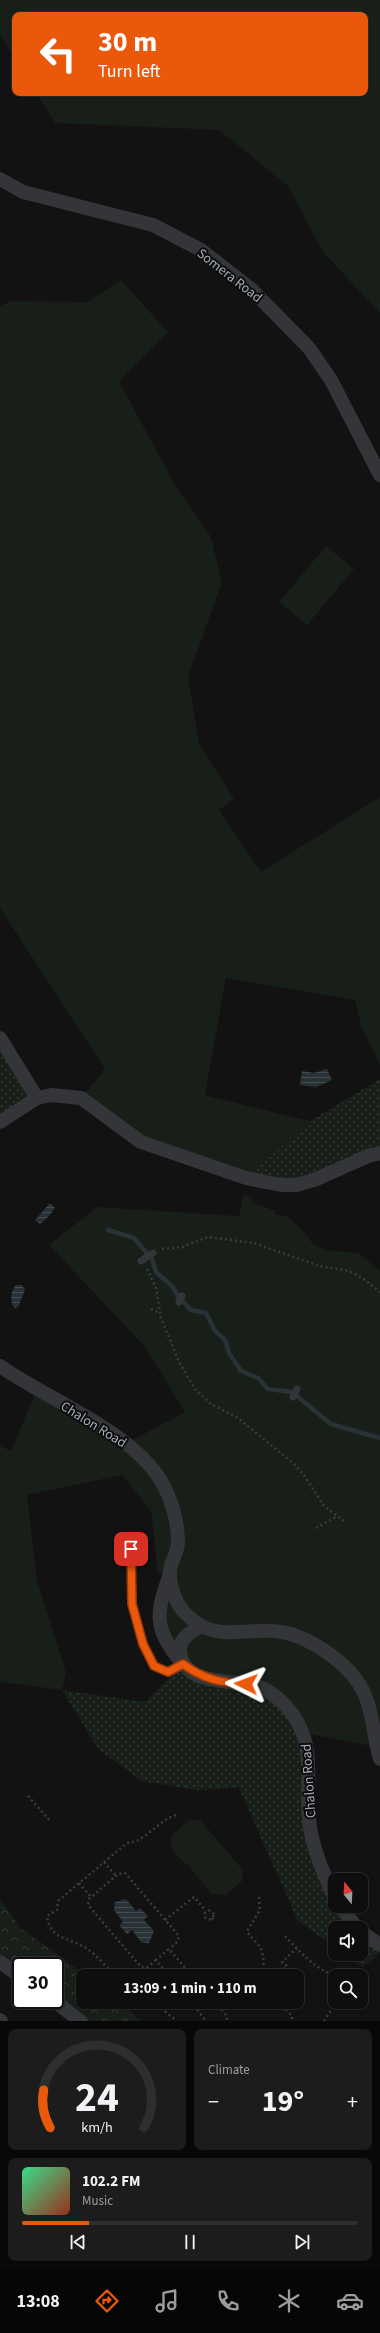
<!DOCTYPE html>
<html lang="en">
<head>
<meta charset="utf-8">
<style>
	:root { --surface:#0e0e0e; --page:#1c1c1c; --text:#f1f3f6; --muted:#9b9c9e; --line:#2e2e2e; --accent:#ea580c }
	body { margin:0; font-family:"Source Sans 3",sans-serif; background:var(--page); color:var(--text); height:100vh; display:flex; flex-direction:column; font-size:15px; white-space:nowrap }
	* { box-sizing:border-box; margin:0 }
	p { font-size:13px; color:var(--muted) }
	.icon { flex:none; width:22px; height:22px; fill:none; stroke:currentColor; stroke-width:2; stroke-linecap:round; stroke-linejoin:round }
	.map { position:relative; height:2021px; overflow:hidden }
	.sheet { display:flex; flex-direction:column; gap:8px; padding:8px; background:#080808; flex:1 }
	.sheet>* { flex:none }
	.hud { position:absolute; left:12px; top:12px; width:356px; height:84px; border-radius:8px; box-shadow:0 1px 3px #0004,0 0 0 1px var(--line); background:#ea580c; color:#fff; overflow:hidden }
	.needle { width:26px; rotate:342deg }
	.tools { position:absolute; left:328px; top:1873px; display:grid; gap:8px }
	.tools a { display:grid; place-items:center; width:40px; height:40px; border-radius:8px; background:var(--surface); box-shadow:0 1px 3px #0004,0 0 0 1px var(--line); font-size:20px }
	.speed { position:absolute; left:12px; top:1957px; display:flex; gap:8px; font-size:20px; font-weight:700; text-align:center }
	.speed>* { display:grid; place-content:center; width:52px; height:52px; border-radius:50%; background:var(--surface); box-shadow:0 1px 3px #0004,0 0 0 1px var(--line); line-height:1 }
	.speed .limit { border:2px solid #111; border-radius:6px; background:#fff; color:#111 }
	.pin { position:absolute; display:grid; place-items:center; width:34px; height:34px; color:#fff; margin:-17px; border-radius:8px; box-shadow:0 2px 6px #0006 }
	.me { position:absolute; width:44px; margin:-22px; rotate:273deg; stroke-linejoin:round; filter:drop-shadow(0 0 3px #0008) }
	.turn { display:flex; align-items:center; gap:14px; height:84px; padding:0 20px; font-size:18px }
	.turn .icon { width:52px; height:52px; stroke-width:2.5 }
	.turn b { display:block; font-size:28px; line-height:34px }
	.big { font-size:30px; font-weight:700; line-height:1.1 }
	.sheet .tile { flex:1; display:flex; flex-direction:column; justify-content:center; gap:6px; min-width:0; padding:0 14px; border-radius:8px; background:var(--page) }
	.sheet .dial { align-items:center; gap:0 }
	.dial svg { height:104px; overflow:visible; fill:none; stroke:var(--line); stroke-width:7; stroke-linecap:round; text-anchor:middle }
	.dial text { fill:var(--text); stroke:none }
	.song { display:flex; align-items:center; gap:12px }
	.cover { width:48px; height:48px; border-radius:6px; background:linear-gradient(135deg,hsl(150 70% 55%),hsl(10 70% 35%)) }
	.played { height:4px; border-radius:2px; background:linear-gradient(90deg,var(--accent) 20%,var(--line) 20%) }
	.keys { display:flex; justify-content:space-around; direction:ltr }
	.heat { display:flex; justify-content:space-between; align-items:center; font-size:22px; direction:ltr }
	.sheet .tiles { flex:1; display:grid; gap:8px; grid-template-columns:1fr 1fr }
	.tile:last-child { grid-column:span 2 }
	.trip { position:absolute; left:76px; top:1969px; width:228px; height:40px; border-radius:8px; background:var(--surface); box-shadow:0 1px 3px #0004,0 0 0 1px var(--line); font-weight:700; line-height:40px; text-align:center }
	.dock { display:flex; height:64px; justify-content:space-around; align-items:center; background:#060606; color:var(--muted) }
	.dock .icon { width:28px; height:28px }
	.dock .on { color:var(--accent) }
	.dock b { font-size:18px; color:var(--text) }
	.map>svg:first-child { display:block }
</style>
</head>
<body>
<div class="map">
<svg width="380" height="2021" viewBox="0 0 380 2021">
	<defs>
		<pattern id="forest-crowns" width="20" height="18" patternUnits="userSpaceOnUse"><rect width="20" height="18" fill="#181e18"/><path d="M2 6a3 3 0 1 1 6 0M12 15a3 3 0 1 1 6 0" fill="none" stroke="#373c37"/></pattern>
		<pattern id="garden-dots" width="8" height="8" patternUnits="userSpaceOnUse"><rect width="8" height="8" fill="#181e18"/><path d="M2 2h.1M6 6h.1" fill="none" stroke="#373c37" stroke-width="1.8" stroke-linecap="round"/></pattern>
		<pattern id="water-rules" width="6" height="5" patternUnits="userSpaceOnUse"><rect width="6" height="5" fill="#293236"/><path d="M0 2.5h6" fill="none" stroke="#454d51"/></pattern>
	</defs>
	<rect width="100%" height="100%" fill="#121213"/>
	<g fill="#181e18">
		<path d="M0,0H380V313L323,252L288,186L219,130L55,123L36,93H365V15H15V59L0,35Z"/>
		<path d="M121,280L168,332L119,381L175,485L211,537L222,582L188,677L199,743L234,799L219,810L261,872L380,797V1065L362,1028L355,1000L226,978L205,1095L310,1121L246,1178L162,1149L81,1098L105,1069L0,908V306L11,301L87,302Z"/>
		<path d="M326,546L354,569L307,625L279,602Z"/>
		<path d="M244,1193L257,1204L275,1211V1214L288,1217L305,1233L313,1244L325,1250L359,1253L380,1271V1759L376,1747L304,1733L213,1681L164,1640L170,1572L158,1575L151,1511L122,1475L27,1495L37,1580L66,1673L62,1690L0,1682V1446L11,1451L37,1389L127,1443L185,1412L145,1347L49,1245L97,1207L239,1216Z"/>
		<path d="M189,1820H200L243,1870L242,1881L226,1895L211,1894L187,1863L185,1864L171,1848V1836Z"/>
	</g>
	<path fill="url(#forest-crowns)" d="M0,1900L21,1928L87,1976H83V2002H120L141,2021H80L55,2000V1966H21V1977L0,1962Z"/>
	<g fill="url(#garden-dots)">
		<path d="M0,1038L37,1098L0,1122Z"/>
		<path d="M380,1079V1153L314,1180L246,1178L310,1121Z"/>
		<path d="M183,1664L197,1674L260,1687L304,1733L309,1820L326,1879L357,1928H335V1947L298,1921L239,1788L196,1790L142,1781L98,1749L62,1690L145,1702Z"/>
		<path d="M361,1932L380,1952L363,1967L345,1954H361Z"/>
	</g>
	<g fill="url(#water-rules)">
		<path d="M327,1069L332,1080L316,1087L300,1085L302,1071L314,1073Z"/>
		<path d="M50,1203L55,1208L48,1217L40,1224L35,1220Z"/>
		<path d="M16,1285H22L25,1290L18,1307L15,1308C9,1303 11,1290 16,1285Z"/>
		<path d="M126,1899L136,1911L140,1908L148,1916L144,1920L154,1931L149,1943L141,1942L132,1930L127,1934L119,1925L123,1922L114,1910L115,1902Z"/>
	</g>
	<g fill="none" stroke-linecap="round" stroke-linejoin="round">
		<path stroke="#293236" stroke-width="4.5" d="M108,1230L134,1238L152,1259L156,1272L172,1286L178,1296L191,1310L206,1313L215,1331L225,1340L229,1353L241,1371L258,1378L268,1389L292,1392L331,1424L380,1438"/>
		<g stroke="#393c3f" stroke-width="2.5" stroke-dasharray="2 3" stroke-linecap="butt">
			<path d="M162,1249L182,1247L208,1237L254,1243L319,1266L349,1271L364,1279L380,1292"/>
			<path d="M147,1269L156,1288L161,1318L179,1362L195,1389L211,1404L238,1418L294,1464L304,1475L324,1506L344,1521"/>
			<path d="M151,1309L160,1313"/>
			<path d="M316,1528L336,1517"/>
			<path d="M28,1796L50,1821"/>
			<path d="M104,1862L116,1876"/>
			<path d="M79,1883L91,1897"/>
			<path d="M259,1897L260,1910L247,1931C251,1939 260,1943 262,1952C265,1961 261,1968 268,1976"/>
			<circle cx="209" cy="1915" r="4.5"/>
			<path d="M212,1918L215,1922"/>
			<path d="M165,1920L194,1897L206,1911"/>
			<path d="M285,1936C301,1953 314,1968 335,1976"/>
			<path d="M156,1960L148,1967H141L88,1905L89,1899L118,1874L125,1873L179,1936L177,1942L169,1949"/>
			<path d="M115,1976C106,1967 97,1955 86,1948C70,1938 49,1939 47,1916L57,1910L58,1901L127,1843C146,1842 158,1820 176,1815"/>
			<path d="M169,1976L156,1960L169,1949L192,1976"/>
			<path d="M276,1976L287,1966L282,1962L297,1948"/>
			<path d="M335,1995V1998"/>
			<path d="M153,2002L177,2021"/>
			<path d="M191,2002L206,2021"/>
			<path d="M215,2002L226,2015L227,2021"/>
			<path d="M279,2002L291,2015L293,2021"/>
			<path d="M324,2021L336,2002"/>
		</g>
		<g stroke="#333538" stroke-width="7">
			<path d="M141,1261L153,1253"/>
			<path d="M179,1302L182,1296"/>
			<path d="M293,1397L297,1389"/>
			<path d="M131,1549L132,1604L143,1644L153,1666L168,1672L183,1664"/>
		</g>
		<g stroke="#333538" stroke-width="14">
			<path d="M0,179L23,192L153,225L201,250L251,289L309,348L331,380L380,475"/>
			<path d="M0,1038L37,1098"/>
			<path d="M0,1122L37,1098L51,1095L81,1098L141,1142L246,1178L281,1185H296L314,1180L368,1156L380,1153"/>
			<path d="M0,1366C49,1401 138,1433 165,1488C173,1505 178,1523 178,1542C178,1552 171,1561 170,1571C169,1585 176,1605 186,1614C216,1645 246,1626 282,1632C301,1635 317,1645 332,1656C344,1665 358,1679 364,1693C374,1714 373,1737 380,1759"/>
			<path d="M170,1574C155,1615 154,1629 182,1663"/>
			<path d="M200,1627C191,1632 179,1638 180,1651C183,1688 234,1678 259,1687C268,1690 280,1699 286,1706C318,1742 305,1776 309,1819C311,1845 324,1875 335,1899"/>
			<path d="M340,1906L357,1928"/>
			<path d="M361,1932L380,1945"/>
			<path d="M0,1962L21,1977"/>
			<path d="M53,2000L80,2021"/>
			<path d="M0,2020L1,2021"/>
		</g>
	</g>
	<g fill="none" stroke-linecap="round" stroke-linejoin="round">
		<g stroke="#983908" stroke-width="10">
			<path id="route" d="M131,1549L132,1604L143,1644L154,1666L168,1672L183,1664C203,1679 221,1683 246,1684"/>
		</g>
		<use href="#route" stroke="#ea580c" stroke-width="7"/>
	</g>
	<g text-anchor="middle" stroke-width="4" stroke-linejoin="round" paint-order="stroke">
		<g font-size="14" fill="#a4abb4" stroke="#0d0d0e">
			<text transform="translate(230 275) rotate(38)" y="5">Somera Road</text>
			<text transform="translate(94 1424) rotate(32)" y="5">Chalon Road</text>
			<text transform="translate(308 1781) rotate(-94)" y="5">Chalon Road</text>
		</g>
	</g>
</svg>
<div class="tools">
<a><svg class="needle" viewBox="-14 -14 28 28"><path d="M0-13l5 13h-10z" fill="#e53935"/><path d="M0 13l5-13h-10z" fill="#9b9c9e"/></svg></a>
<a><svg class="icon" aria-label="sound" viewBox="0 0 24 24"><path d="M4 9h4l5-4v14l-5-4H4zM17 9q2 3 0 6"/></svg></a>
<a><svg class="icon" aria-label="search" viewBox="0 0 24 24"><circle cx="10" cy="10" r="6"/><path d="M15 15l6 6"/></svg></a>
</div>
<div class="speed"><div class="limit">30</div></div>
<div class="pin" style="left:131px;top:1549px;background:#d93025"><svg class="icon" aria-label="arrive" viewBox="0 0 24 24"><path d="M6 21V4h12l-3 4 3 4H6"/></svg></div>
<svg class="me" style="left:246px;top:1684px" viewBox="-20 -20 40 40"><path d="M0-17L14 15 0 8-14 15z" fill="#ea580c" stroke="#fff" stroke-width="4"/></svg>
<div class="trip">13:09 · 1 min · 110 m</div>
<div class="hud">
<div class="turn"><svg class="icon" aria-label="left" viewBox="0 0 24 24"><path d="M17 20v-9H6M10 6l-5 5 5 5"/></svg><div><b>30 m</b>Turn left</div></div>
</div>
</div>
<section class="sheet">
<div class="tiles">
<div class="tile dial"><svg viewBox="0 0 100 80">
<path d="M14 69A42 42 0 1 1 86 69"/>
<path d="M14 69A42 42 0 0 1 9 40" stroke="#ea580c"/>
<text x="50" y="56" font-size="32" font-weight="700">24</text>
<text x="50" y="72" font-size="11">km/h</text>
</svg></div>
<div class="tile"><p>Climate</p>
<div class="heat"><a>−</a><b class="big">19°</b><a>+</a></div>
</div>
<div class="tile">
<div class="song"><i class="cover"></i><div><b>102.2 FM</b><p>Music</p></div></div>
<div class="played"></div>
<div class="keys"><svg class="icon" aria-label="previous" viewBox="0 0 24 24"><path d="M18 5L8 12l10 7zM5 5v14"/></svg><svg class="icon" aria-label="pause" viewBox="0 0 24 24"><path d="M8 5v14M16 5v14"/></svg><svg class="icon" aria-label="next" viewBox="0 0 24 24"><path d="M6 5l10 7-10 7zM19 5v14"/></svg></div>
</div>
</div>
</section>
<nav class="dock">
<b>13:08</b>
<svg class="icon on" aria-label="directions" viewBox="0 0 24 24"><path d="M12 3l9 9-9 9-9-9zM9 14v-3h6M13 9l2 2-2 2"/></svg>
<svg class="icon" aria-label="music" viewBox="0 0 24 24"><path d="M9 18V5l10-2v13"/><circle cx="6" cy="18" r="3"/><circle cx="16" cy="16" r="3"/></svg>
<svg class="icon" aria-label="phone" viewBox="0 0 24 24"><path d="M5 4h4l2 5-3 2q2 4 5 5l2-3 5 2v4C11 20 4 13 5 4z"/></svg>
<svg class="icon" aria-label="climate" viewBox="0 0 24 24"><path d="M12 3v18M4 7l16 10M4 17L20 7"/></svg>
<svg class="icon" aria-label="car" viewBox="0 0 24 24"><path d="M5 17H2v-5l4-1 3-4h7l3 4 3 1v5h-3M9 17h6M6 11h13"/><circle cx="7" cy="17" r="2"/><circle cx="17" cy="17" r="2"/></svg>
</nav>
</body>
</html>
